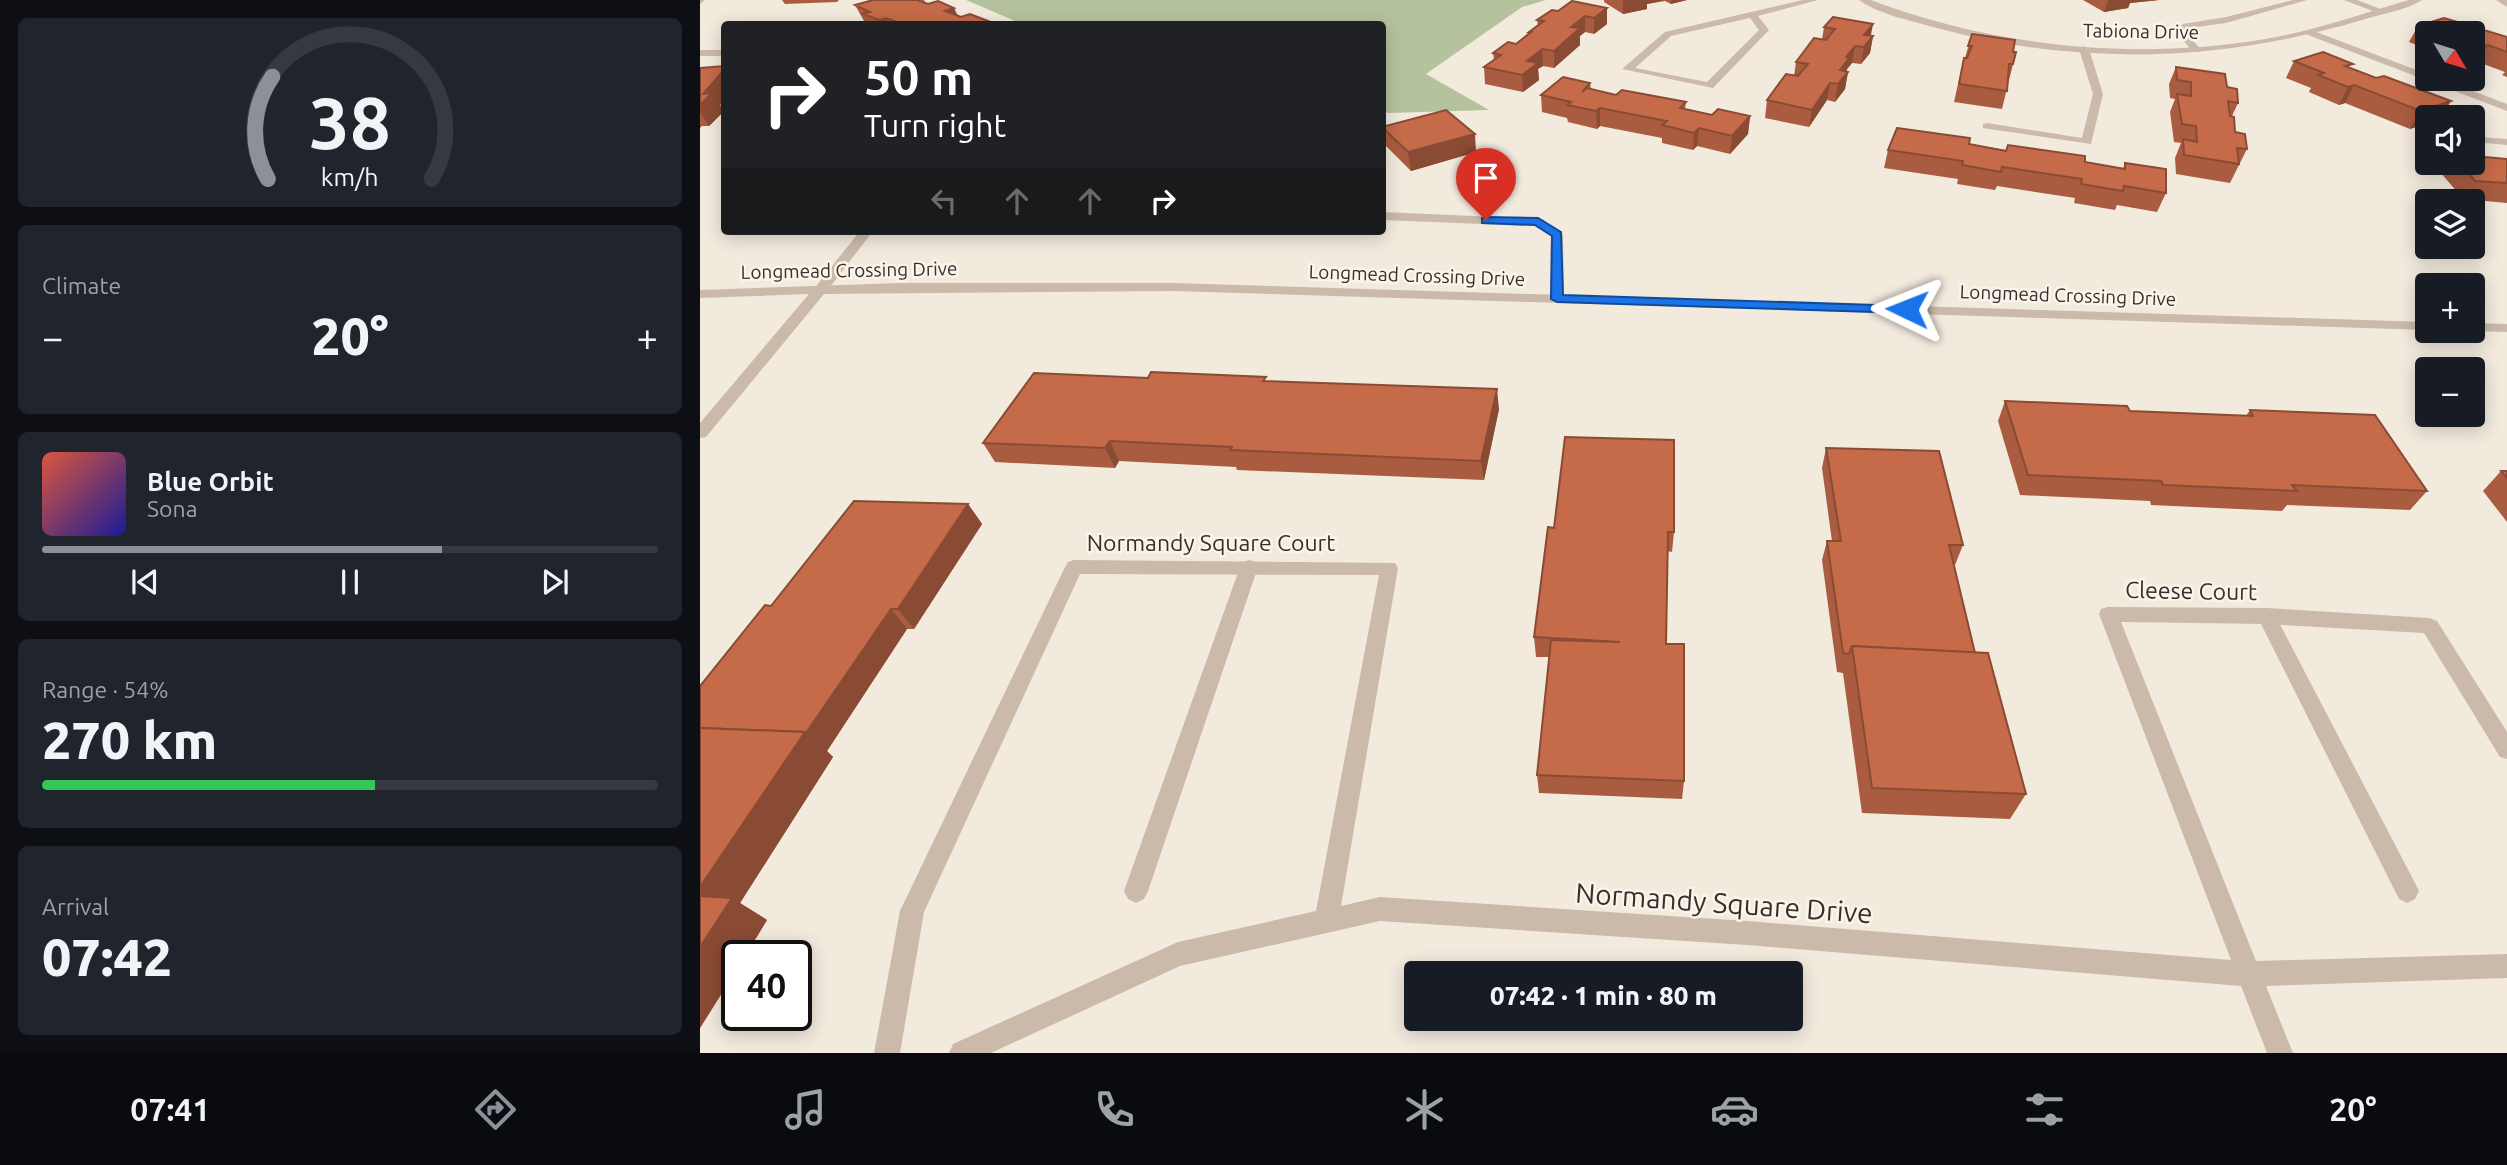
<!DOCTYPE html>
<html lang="en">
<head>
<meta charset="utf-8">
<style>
	:root { --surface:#171b24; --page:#20242c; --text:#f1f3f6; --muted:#9ea1a6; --line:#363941; --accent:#8c9099 }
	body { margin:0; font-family:Ubuntu,sans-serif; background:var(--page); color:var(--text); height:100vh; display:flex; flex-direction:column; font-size:26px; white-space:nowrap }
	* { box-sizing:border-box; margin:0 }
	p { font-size:23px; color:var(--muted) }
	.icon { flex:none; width:38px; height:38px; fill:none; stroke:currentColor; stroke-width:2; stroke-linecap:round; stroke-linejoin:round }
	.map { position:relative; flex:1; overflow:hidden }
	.side { display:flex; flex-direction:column; gap:18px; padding:18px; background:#0d0f14; width:700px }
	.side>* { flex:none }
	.hud { position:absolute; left:21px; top:21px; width:665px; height:214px; border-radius:7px; box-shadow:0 4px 18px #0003; background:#202124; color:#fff; overflow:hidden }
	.needle { width:46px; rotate:128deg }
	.controls { position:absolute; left:1715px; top:21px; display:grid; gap:14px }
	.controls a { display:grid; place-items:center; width:70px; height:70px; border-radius:7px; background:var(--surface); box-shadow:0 4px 18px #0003; font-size:35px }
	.speed { position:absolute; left:21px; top:940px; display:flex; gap:14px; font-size:35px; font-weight:700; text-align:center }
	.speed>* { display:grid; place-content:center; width:91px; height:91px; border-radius:50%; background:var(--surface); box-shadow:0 4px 18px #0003; line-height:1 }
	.speed .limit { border:4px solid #111; border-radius:10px; background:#fff; color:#111 }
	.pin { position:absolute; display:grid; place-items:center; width:60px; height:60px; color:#fff; margin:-72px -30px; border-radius:50% 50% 50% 0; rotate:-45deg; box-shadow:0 0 7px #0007 }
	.pin .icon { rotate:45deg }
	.me { position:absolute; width:77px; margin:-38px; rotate:272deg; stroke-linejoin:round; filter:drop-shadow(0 0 5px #0008) }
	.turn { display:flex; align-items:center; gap:24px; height:147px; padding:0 28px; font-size:32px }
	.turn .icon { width:91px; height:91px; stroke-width:2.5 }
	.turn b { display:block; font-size:49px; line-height:60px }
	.lanes { display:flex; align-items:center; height:66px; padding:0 28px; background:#0003; justify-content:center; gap:35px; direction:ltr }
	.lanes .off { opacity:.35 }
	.big { font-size:52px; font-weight:800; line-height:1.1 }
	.side .tile { flex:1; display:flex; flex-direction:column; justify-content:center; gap:10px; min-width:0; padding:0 24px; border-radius:10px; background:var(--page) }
	.side .dial { align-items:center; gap:0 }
	.dial svg { height:182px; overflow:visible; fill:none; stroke:var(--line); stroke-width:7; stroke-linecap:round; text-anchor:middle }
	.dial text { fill:var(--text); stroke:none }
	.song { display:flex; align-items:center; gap:21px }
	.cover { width:84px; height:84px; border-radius:10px; background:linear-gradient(135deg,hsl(10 70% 55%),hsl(240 70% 35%)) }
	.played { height:7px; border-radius:4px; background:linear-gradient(90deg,var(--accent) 65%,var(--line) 65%) }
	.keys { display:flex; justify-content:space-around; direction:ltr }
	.heat { display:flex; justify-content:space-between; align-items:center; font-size:38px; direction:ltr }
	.charge { height:10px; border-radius:5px; background:linear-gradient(90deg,#34c759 54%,var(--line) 0) }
	.trip { position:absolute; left:704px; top:961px; width:399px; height:70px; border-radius:7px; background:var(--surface); box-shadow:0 4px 18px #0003; font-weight:800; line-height:70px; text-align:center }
	.tab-bar { display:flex; height:112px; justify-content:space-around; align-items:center; background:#090b0e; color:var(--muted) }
	.tab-bar .icon { width:49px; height:49px }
	.tab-bar .on { color:var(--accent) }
	.tab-bar b { font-size:32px; color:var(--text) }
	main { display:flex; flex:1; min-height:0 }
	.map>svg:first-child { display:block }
</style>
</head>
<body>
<main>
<section class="side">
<div class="tile dial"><svg viewBox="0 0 100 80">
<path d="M14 69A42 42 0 1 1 86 69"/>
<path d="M14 69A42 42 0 0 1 16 24" stroke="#8c9099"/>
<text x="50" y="56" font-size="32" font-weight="700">38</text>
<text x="50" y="72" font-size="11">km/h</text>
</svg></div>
<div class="tile"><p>Climate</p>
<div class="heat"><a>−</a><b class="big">20°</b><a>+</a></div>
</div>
<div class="tile">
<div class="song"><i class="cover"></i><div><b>Blue Orbit</b><p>Sona</p></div></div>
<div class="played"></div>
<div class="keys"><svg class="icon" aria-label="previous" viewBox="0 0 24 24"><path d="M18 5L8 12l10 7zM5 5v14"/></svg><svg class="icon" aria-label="pause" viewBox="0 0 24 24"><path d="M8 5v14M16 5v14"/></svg><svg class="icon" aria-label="next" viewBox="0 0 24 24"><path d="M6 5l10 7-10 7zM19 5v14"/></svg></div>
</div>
<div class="tile"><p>Range · 54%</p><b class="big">270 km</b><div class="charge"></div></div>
<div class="tile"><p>Arrival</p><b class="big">07:42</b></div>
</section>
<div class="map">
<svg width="1807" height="1053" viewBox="0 0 1807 1053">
	<rect width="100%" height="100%" fill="#f3eade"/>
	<path fill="#b5c29e" d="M266,0H846L822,7L726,74L789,110L688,113L683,111L682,24H322Z"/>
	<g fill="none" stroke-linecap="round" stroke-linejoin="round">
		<g fill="#cbbaaa" fill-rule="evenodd">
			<path d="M1103,0H1118L1058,16L1069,30L1013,88L922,69L965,32ZM1050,18L1059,30L1007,82L935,68L971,36Z"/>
			<path d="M1593,0H1607L1526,23L1489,28L1486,32L1501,50L1499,52H1493L1476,32L1483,24L1526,17Z"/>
			<path d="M1644,0H1657L1686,11L1678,13Z"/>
			<path d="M1611,30L1727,74V79H1741L1807,104V111L1608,35L1606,33Z"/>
			<path d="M1384,46L1389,49L1403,94L1391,144L1283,128V124L1287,123L1382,138L1393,94L1379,49Z"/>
			<path d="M1778,137L1807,139V145L1774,142L1773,140Z"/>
			<path d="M682,212L842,219L863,235L864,299L857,303L850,299L851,236L835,226L682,220Z"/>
			<path d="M549,560L555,562L558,567L448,891L444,899L436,903L428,899L424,891L540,567L543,562Z"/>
			<path d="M1566,608L1573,611L1715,883L1719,891L1715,899L1707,903L1699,899L1557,616L1559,611Z"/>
		</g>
		<g fill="#cbbaaa" fill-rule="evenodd">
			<path d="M0,0H5L0,4Z"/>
			<path d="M1159,0H1171C1295,47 1434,61 1565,39C1613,31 1661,14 1709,0H1722C1707,10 1681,14 1662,20C1521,62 1375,67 1233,27C1209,20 1178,14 1159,0Z"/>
			<rect x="0" y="50" width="24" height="6"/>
			<path d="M160,231H173L127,291H117V285Z"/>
			<path d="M374,560L695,563L698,568L641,906L680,897L1047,921L1531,960L1399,614L1401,609L1408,607L1566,608L1730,618L1737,621L1807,732V759L1800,757L1724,633L1566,624L1421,622L1556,961L1807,954V978L1566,986L1593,1053H1567L1541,986L1047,945L680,921L480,966L291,1053H249L253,1044L478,942L616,911L679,575L380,574L224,912L200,1053H174L200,911L365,567L368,562Z"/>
		</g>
		<g fill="#cbbaaa" fill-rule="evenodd">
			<path d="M1796,0H1807V7Z"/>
			<path d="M200,283H475L1727,322V330L475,291L124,294L6,437L0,438V423L109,294L0,298V290Z"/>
			<path d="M1773,323L1807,324V332L1771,331Z"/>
		</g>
	</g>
	<g fill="#a95c40">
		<path d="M82,0H139L137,2L85,4Z"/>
		<path d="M224,0L226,4L261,17L288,21L289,24H168L164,21L155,5Z"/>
		<path d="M904,0H987L971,4L965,1L947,4V9L923,14L904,2Z"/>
		<path d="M1383,0H1459L1430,3L1428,8L1404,12Z"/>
		<path d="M907,8V24L894,34L885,32L880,36V45L854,68L843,66L838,69L839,80L823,92L785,84L784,67L794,60L793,53L816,44L829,34V32L838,26L837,20L858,11Z"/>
		<path d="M1718,26L1807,37V77L1802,75L1805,72L1778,62L1773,63V33H1727V49L1709,42Z"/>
		<path d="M1124,27L1173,36L1170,53L1161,64L1152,63L1147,69V72H1148L1145,89L1135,102L1127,100L1109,127L1065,118L1067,100L1094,76L1096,62L1122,40Z"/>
		<path d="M1272,34L1313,52H1316L1302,109L1254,102L1260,75Z"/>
		<path d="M1594,61L1650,68L1676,78L1751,101L1740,117H1727V123L1710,129L1645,103L1639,105L1609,92L1611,88L1586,78Z"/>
		<path d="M24,66V100L20,105L24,111L9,126H2L0,128V68Z"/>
		<path d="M1476,67L1527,87L1538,103L1532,116L1535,132L1547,149L1530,183L1476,174L1475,158L1481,143L1474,142L1470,112L1475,99L1470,98L1469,84Z"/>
		<path d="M890,83L891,89L916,95L986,102L985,109L1012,115L1050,116L1048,134L1030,154L997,146L993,150L962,143V138L900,126L897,129L868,122L867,118L842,112L841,95Z"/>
		<path d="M682,127L776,152L711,171L685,145Z"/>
		<path d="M1269,144L1423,169L1425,163L1466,193L1457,212L1417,205L1415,210L1374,203L1375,198L1297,186L1295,190L1257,184L1258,179L1184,168L1188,150Z"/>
		<path d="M1807,159V203L1763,199L1741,173L1748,163H1773Z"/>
		<path d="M448,378L567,381L799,409L784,480L537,470L536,467L419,461L415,468L295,462L283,443Z"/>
		<path d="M1305,401L1430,411L1546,416L1550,410L1727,491L1710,510L1587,505L1582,511L1451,505L1450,501L1320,495L1298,421Z"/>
		<path d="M1126,448L1263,545L1255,565H1254L1275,653L1326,794L1310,819L1162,813L1143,673L1137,672L1122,560L1127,541H1132L1122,468Z"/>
		<path d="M1801,471H1807V522L1783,491Z"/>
		<path d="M268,504L282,524L214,629H207L127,751L133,757L40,903L67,920L45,956H37V969L0,1028V686L71,606Z"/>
		<path d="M848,527L974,532L972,552L967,551L966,644L984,781L982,799L839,793L837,775L849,657H836L834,637Z"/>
	</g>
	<g fill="#8a4b34">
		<path d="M923,0H965L947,4V9L923,14Z"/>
		<path d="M971,0H987L971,4Z"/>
		<path d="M1408,0H1459L1430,3L1428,8L1404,12Z"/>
		<path d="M254,8L262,24L245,11Z"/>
		<path d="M907,8V24L894,34V18Z"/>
		<path d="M885,16V32L880,36V45L854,68V51L871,27Z"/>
		<path d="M186,18L190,24H181L179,20Z"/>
		<path d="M288,21L289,24H278Z"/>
		<path d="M1173,24L1170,40L1173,36L1170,53L1161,64L1164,47V35Z"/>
		<path d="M1788,45L1778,62L1773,63L1782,47Z"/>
		<path d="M1155,46L1152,63L1147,69V74L1148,72L1145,89L1135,102L1140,70L1146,57Z"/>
		<path d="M842,49L843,66L838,69L839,80L823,92L822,75L827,61Z"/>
		<path d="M24,70V100L20,105L24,111L9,126L0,112V105L3,94Z"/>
		<path d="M1130,83L1127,100L1109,127L1112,110Z"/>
		<path d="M1654,85L1645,103L1639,105L1648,87Z"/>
		<path d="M1751,101L1740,117H1727V123L1710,129L1721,111Z"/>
		<path d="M900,108V126L897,129L896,111Z"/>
		<path d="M1050,116L1048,134L1030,154L1032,136Z"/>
		<path d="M999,128L997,146L993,150L994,133Z"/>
		<path d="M775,134L776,152L711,171L708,152Z"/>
		<path d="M797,389L799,409L784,480L781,461Z"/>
		<path d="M410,441L419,461L415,468L405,448Z"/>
		<path d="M268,504L282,524L214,629L198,609Z"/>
		<path d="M191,609L207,629L127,751L133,757L40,903L67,920L45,956H37V969L0,1028V887L105,732Z"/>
	</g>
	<g fill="#c56b4a" stroke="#8a4b34" stroke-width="2">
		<path d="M173,0H217L228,4L238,1L254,8L245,11L261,17L270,14L288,21L278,24H279H202L186,18L179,20L163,14L170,12L155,5Z"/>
		<path d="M872,1L907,8L894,18L885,16L871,27L880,28L854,51L842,49L827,61L838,63L822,75L784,67L801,55L793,53L808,42L816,44L831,32H829L844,21L837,20L852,10L858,11Z"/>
		<path d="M1133,17L1173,24L1164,35L1173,36L1164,47L1155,46L1146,57L1149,58L1140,70L1148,72L1138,84L1130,83L1112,110L1067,100L1086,74L1098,76L1108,64L1096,62L1114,38L1126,40L1135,29L1124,27Z"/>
		<path d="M1744,18L1807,37V52L1788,45L1782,47L1773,44V33H1741L1718,26Z"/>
		<path d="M1272,34L1315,40L1313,52H1316L1313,64H1309L1307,91L1259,84L1264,58H1267L1272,46H1268Z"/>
		<path d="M1623,52L1653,64L1645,66L1676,78L1684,76L1751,101L1721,111L1654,85L1648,87L1618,75L1624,73L1594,61Z"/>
		<path d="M24,66V70L3,94L12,93L0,105V68Z"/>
		<path d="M1476,67L1525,74L1527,87L1537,89L1538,103L1528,101L1530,116L1534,117L1535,132L1545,134L1547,149L1537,148L1539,164L1484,155L1483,139L1497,142L1496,126L1482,124L1477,94L1491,96V82L1477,80Z"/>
		<path d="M863,77L890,83L882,92L887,88L916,95L922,90L986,102L980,108L1012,115L1018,109L1050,116L1032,136L999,128L994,133L962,125L967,121L900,108L896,111L867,105L871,102L841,95Z"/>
		<path d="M746,110L775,134L708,152L682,127Z"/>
		<path d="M1197,128L1270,138L1269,144L1306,151L1308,145L1385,156V162L1425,169V163L1466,169V193L1424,186L1423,191L1381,184L1382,179L1302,167L1301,172L1262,165L1263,161L1188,150Z"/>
		<path d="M1773,156L1807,159V183L1775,181L1760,163H1773Z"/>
		<path d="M451,372L566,377L563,381L797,389L781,461L530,450L532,447L410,441L405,448L283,443L334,373L448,378Z"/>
		<path d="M1305,401L1427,406L1430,411L1553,416L1550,410L1675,415L1727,491L1592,485L1597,491L1463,485L1461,481L1328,475Z"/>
		<path d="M865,437L974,440V532H968L966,644H984V781L837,775L851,640L920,642L834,637L848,527L854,528Z"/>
		<path d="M1126,448L1239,451L1263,545H1249L1275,653L1152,646L1149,654L1143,653L1127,541H1141Z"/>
		<path d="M1801,471H1807V478Z"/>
		<path d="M154,501L268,504L198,609H191L106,733L105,732L0,728V686L65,605L71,606Z"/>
		<path d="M1152,646L1288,653L1326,794L1172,788Z"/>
		<path d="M0,728L105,732L0,887Z"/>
		<path d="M0,896L32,898L0,947Z"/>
	</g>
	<path fill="#1a73e8" stroke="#114b97" stroke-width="2" d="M786,217L838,218L861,232L863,295L1207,306L1214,309L1207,313L857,302L851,299L852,236L835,225L782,223V218Z"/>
	<g text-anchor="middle" stroke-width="5" stroke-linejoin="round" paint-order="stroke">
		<g font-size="19" fill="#382f2a" stroke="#faf4eb">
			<text transform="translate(1441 31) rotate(1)" y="7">Tabiona Drive</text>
			<text transform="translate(149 270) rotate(-1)" y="7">Longmead Crossing Drive</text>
			<text transform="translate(717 275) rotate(2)" y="7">Longmead Crossing Drive</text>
			<text transform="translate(1368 295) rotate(2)" y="7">Longmead Crossing Drive</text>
		</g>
		<g font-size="23" fill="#382f2a" stroke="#faf4eb">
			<text x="511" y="551">Normandy Square Court</text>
			<text transform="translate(1491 591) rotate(1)" y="8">Cleese Court</text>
		</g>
		<g font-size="28" fill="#382f2a" stroke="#faf4eb">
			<text transform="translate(1024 903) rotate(4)" y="10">Normandy Square Drive</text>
		</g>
	</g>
</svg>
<div class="controls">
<a><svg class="needle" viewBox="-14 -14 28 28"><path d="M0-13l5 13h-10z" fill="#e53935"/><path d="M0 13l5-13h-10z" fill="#9ea1a6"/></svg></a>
<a><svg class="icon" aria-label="sound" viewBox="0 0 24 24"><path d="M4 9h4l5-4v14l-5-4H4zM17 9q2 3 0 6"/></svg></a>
<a><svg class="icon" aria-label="layers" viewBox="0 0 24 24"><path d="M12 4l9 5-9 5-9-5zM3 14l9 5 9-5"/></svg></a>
<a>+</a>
<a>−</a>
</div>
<div class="speed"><div class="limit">40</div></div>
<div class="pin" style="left:786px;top:220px;background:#d93025"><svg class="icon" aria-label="arrive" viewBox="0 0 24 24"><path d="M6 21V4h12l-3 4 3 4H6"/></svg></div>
<svg class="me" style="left:1207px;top:309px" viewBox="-20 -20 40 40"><path d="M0-17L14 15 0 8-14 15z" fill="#1a73e8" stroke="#fff" stroke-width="4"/></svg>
<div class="trip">07:42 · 1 min · 80 m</div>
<div class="hud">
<div class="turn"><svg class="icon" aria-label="right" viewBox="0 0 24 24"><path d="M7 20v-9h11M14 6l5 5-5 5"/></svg><div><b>50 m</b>Turn right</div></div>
<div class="lanes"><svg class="icon off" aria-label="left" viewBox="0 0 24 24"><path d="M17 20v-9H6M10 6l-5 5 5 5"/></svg><svg class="icon off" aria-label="ahead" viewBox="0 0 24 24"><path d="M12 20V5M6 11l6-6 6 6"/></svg><svg class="icon off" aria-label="ahead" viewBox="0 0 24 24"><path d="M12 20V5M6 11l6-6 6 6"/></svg><svg class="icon" aria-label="right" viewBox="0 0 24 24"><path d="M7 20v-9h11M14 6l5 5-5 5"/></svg></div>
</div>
</div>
</main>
<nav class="tab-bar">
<b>07:41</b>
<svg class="icon on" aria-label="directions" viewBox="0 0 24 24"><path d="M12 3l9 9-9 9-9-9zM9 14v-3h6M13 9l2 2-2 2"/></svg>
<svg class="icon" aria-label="music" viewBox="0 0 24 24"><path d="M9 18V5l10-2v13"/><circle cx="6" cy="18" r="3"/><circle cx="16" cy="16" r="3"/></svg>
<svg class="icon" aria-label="phone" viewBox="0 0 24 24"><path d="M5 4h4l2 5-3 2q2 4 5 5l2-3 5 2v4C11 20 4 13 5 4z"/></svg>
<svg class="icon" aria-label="climate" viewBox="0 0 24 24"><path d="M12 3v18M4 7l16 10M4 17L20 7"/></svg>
<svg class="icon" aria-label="car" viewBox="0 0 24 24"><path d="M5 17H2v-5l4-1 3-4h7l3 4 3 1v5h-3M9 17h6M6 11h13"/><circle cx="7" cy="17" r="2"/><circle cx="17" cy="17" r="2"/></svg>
<svg class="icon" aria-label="filters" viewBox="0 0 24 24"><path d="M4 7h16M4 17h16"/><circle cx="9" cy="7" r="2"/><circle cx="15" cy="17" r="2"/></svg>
<b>20°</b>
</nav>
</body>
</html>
